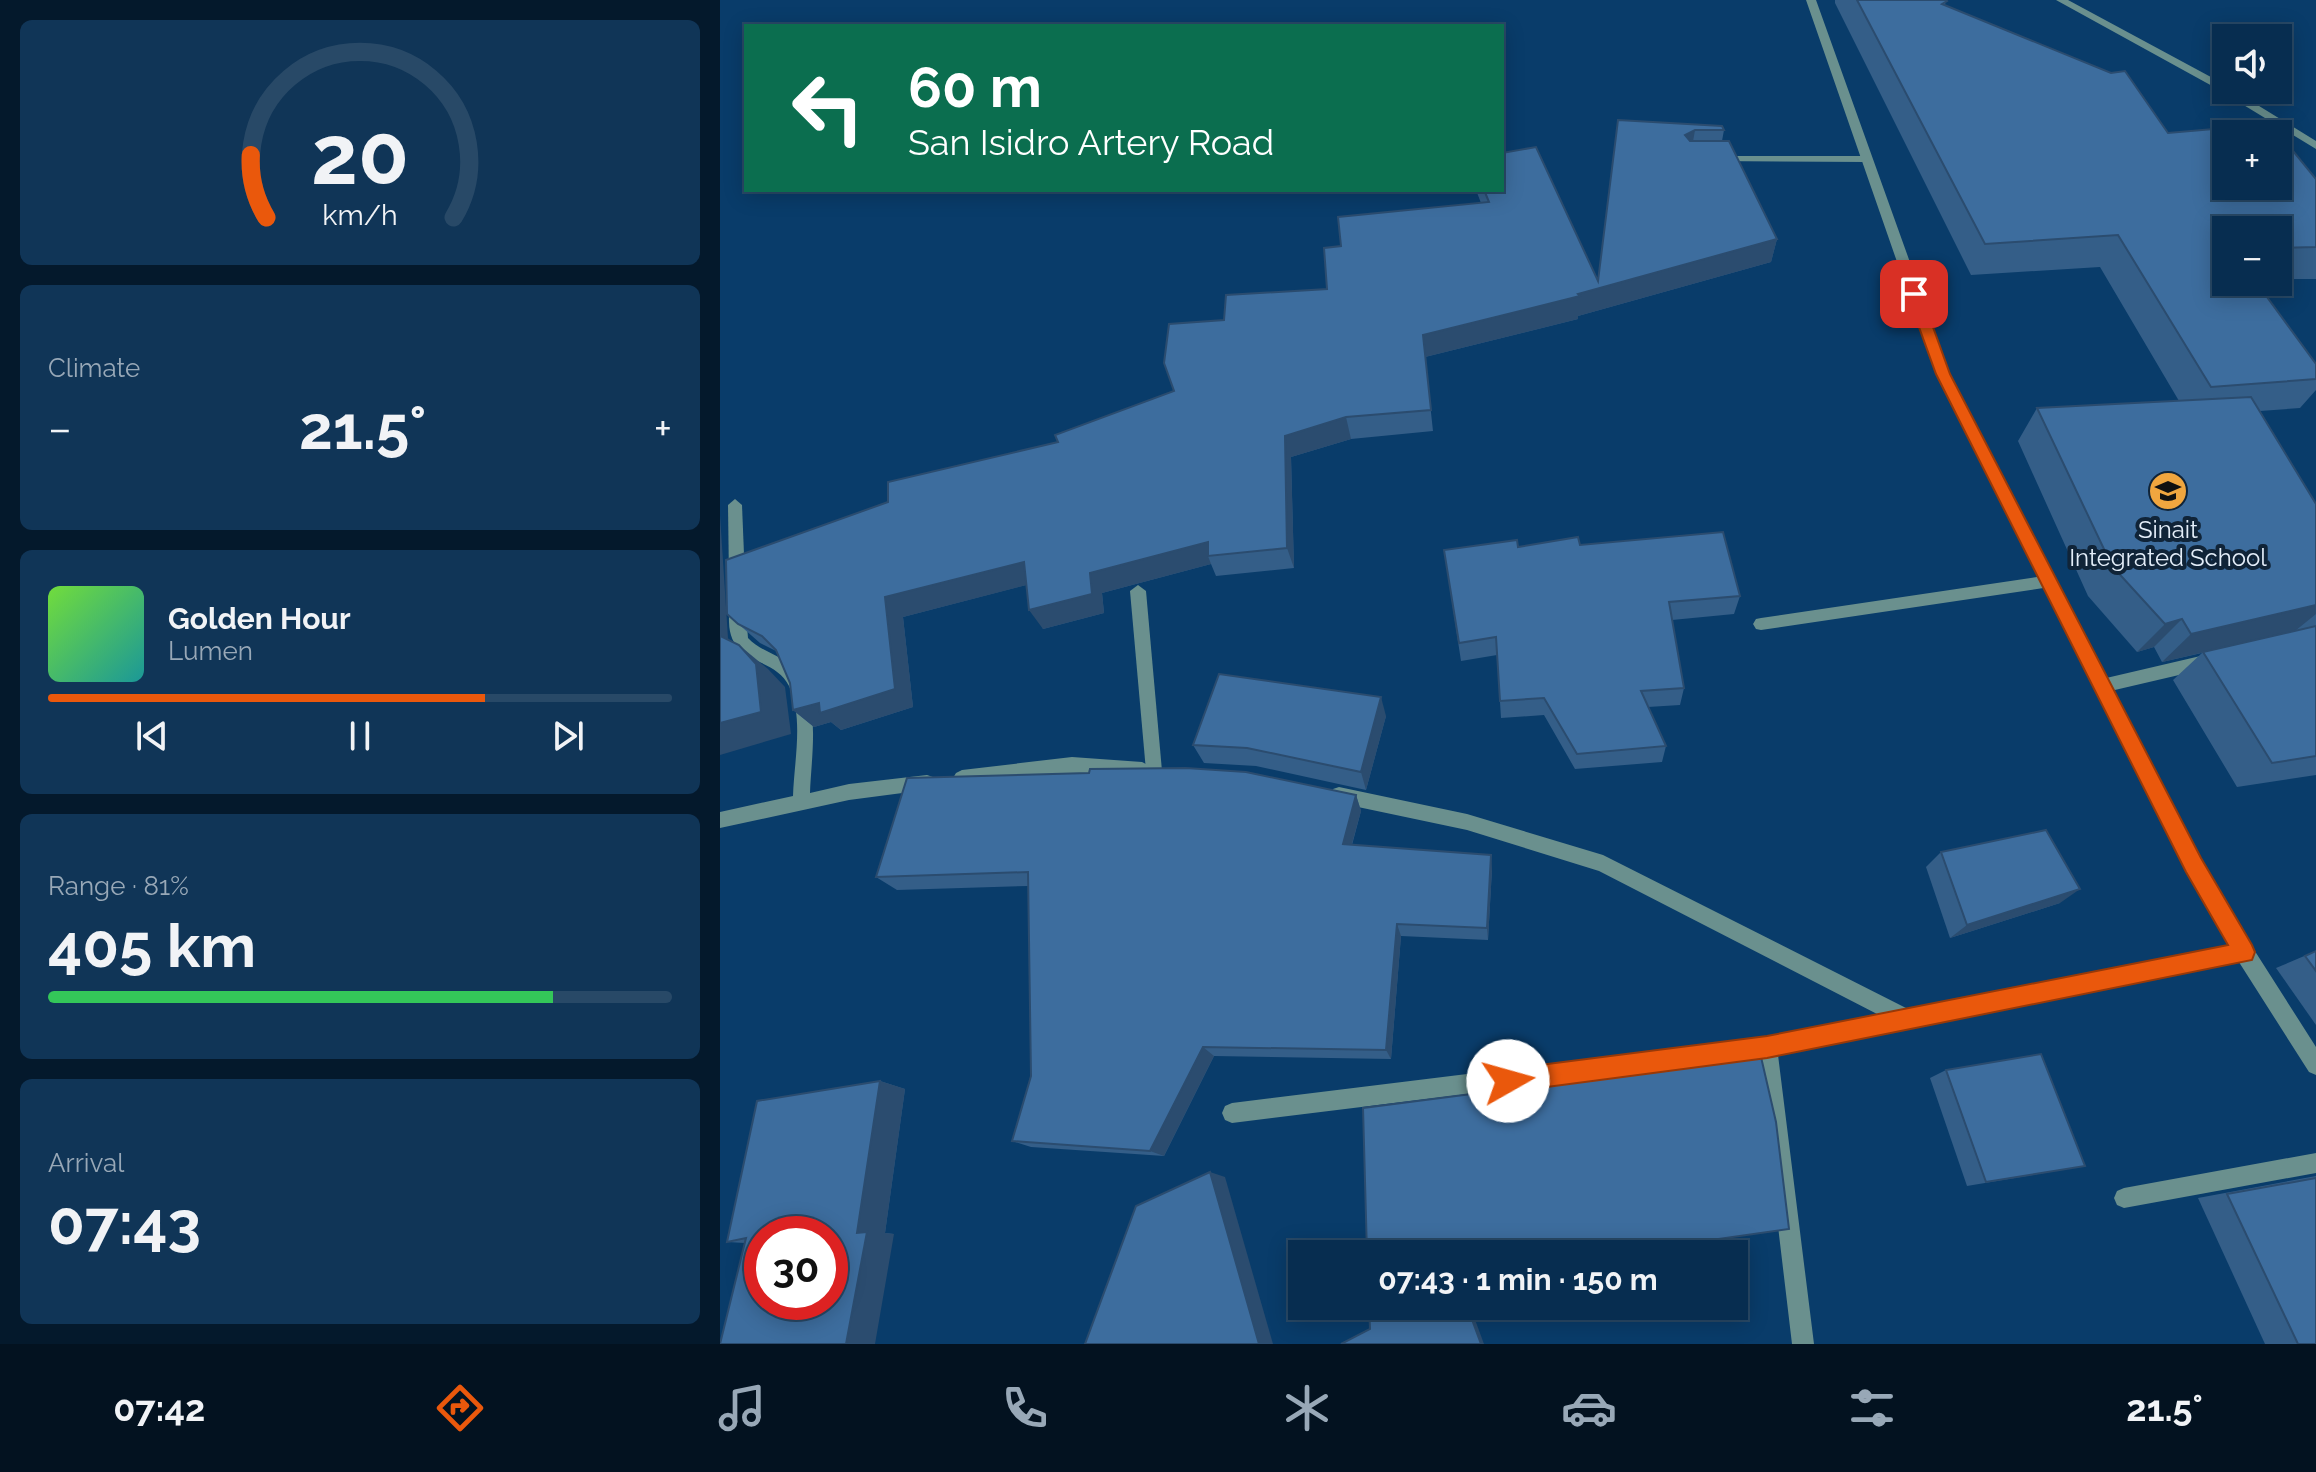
<!DOCTYPE html>
<html lang="en">
<head>
<meta charset="utf-8">
<style>
	:root { --surface:#072d50; --page:#103557; --text:#f1f3f6; --muted:#98a8b7; --line:#284967; --accent:#ea580c }
	body { margin:0; font-family:Raleway,sans-serif; background:var(--page); color:var(--text); height:100vh; display:flex; flex-direction:column; font-size:30px; white-space:nowrap }
	* { box-sizing:border-box; margin:0 }
	p { font-size:26px; color:var(--muted) }
	.icon { flex:none; width:44px; height:44px; fill:none; stroke:currentColor; stroke-width:2; stroke-linecap:round; stroke-linejoin:round }
	.map { position:relative; flex:1; overflow:hidden }
	.panel { display:flex; flex-direction:column; gap:20px; padding:20px; background:#04192c; width:720px }
	.panel>* { flex:none }
	.top-card { position:absolute; left:24px; top:24px; width:760px; height:168px; border-radius:0px; box-shadow:0 4px 20px #0003,0 0 0 2px var(--line); background:#0b6e4f; color:#fff; overflow:hidden }
	.fabs { position:absolute; left:1492px; top:24px; display:grid; gap:16px }
	.fabs a { display:grid; place-items:center; width:80px; height:80px; border-radius:0px; background:var(--surface); box-shadow:0 4px 20px #0003,0 0 0 2px var(--line); font-size:40px }
	.speed { position:absolute; left:24px; top:1216px; display:flex; gap:16px; font-size:40px; font-weight:700; text-align:center }
	.speed>* { display:grid; place-content:center; width:104px; height:104px; border-radius:50%; background:var(--surface); box-shadow:0 4px 20px #0003,0 0 0 2px var(--line); line-height:1 }
	.speed .limit { border:12px solid #d22; background:#fff; color:#111 }
	.pin { position:absolute; display:grid; place-items:center; width:68px; height:68px; color:#fff; margin:-34px; border-radius:16px; box-shadow:0 4px 12px #0006 }
	.me { position:absolute; width:88px; margin:-44px; rotate:83deg; stroke-linejoin:round; filter:drop-shadow(0 0 6px #0008) }
	.turn { display:flex; align-items:center; gap:28px; height:168px; padding:0 32px; font-size:36px }
	.turn .icon { width:104px; height:104px; stroke-width:2.5 }
	.turn b { display:block; font-size:56px; line-height:68px }
	.big { font-size:60px; font-weight:700; line-height:1.1 }
	.panel .widget { flex:1; display:flex; flex-direction:column; justify-content:center; gap:12px; min-width:0; padding:0 28px; border-radius:12px; background:var(--page) }
	.panel .dial { align-items:center; gap:0 }
	.dial svg { height:208px; overflow:visible; fill:none; stroke:var(--line); stroke-width:7; stroke-linecap:round; text-anchor:middle }
	.dial text { fill:var(--text); stroke:none }
	.song { display:flex; align-items:center; gap:24px }
	.cover { width:96px; height:96px; border-radius:12px; background:linear-gradient(135deg,hsl(100 70% 55%),hsl(180 70% 35%)) }
	.played { height:8px; border-radius:4px; background:linear-gradient(90deg,var(--accent) 70%,var(--line) 70%) }
	.keys { display:flex; justify-content:space-around; direction:ltr }
	.heat { display:flex; justify-content:space-between; align-items:center; font-size:44px; direction:ltr }
	.charge { height:12px; border-radius:6px; background:linear-gradient(90deg,#34c759 81%,var(--line) 0) }
	.trip { position:absolute; left:568px; top:1240px; width:460px; height:80px; border-radius:0px; background:var(--surface); box-shadow:0 4px 20px #0003,0 0 0 2px var(--line); font-weight:700; line-height:80px; text-align:center }
	.tab-bar { display:flex; height:128px; justify-content:space-around; align-items:center; background:#031220; color:var(--muted) }
	.tab-bar .icon { width:56px; height:56px }
	.tab-bar .on { color:var(--accent) }
	.tab-bar b { font-size:36px; color:var(--text) }
	main { display:flex; flex:1; min-height:0 }
	.map>svg:first-child { display:block }
</style>
</head>
<body>
<main>
<section class="panel">
<div class="widget dial"><svg viewBox="0 0 100 80">
<path d="M14 69A42 42 0 1 1 86 69"/>
<path d="M14 69A42 42 0 0 1 8 45" stroke="#ea580c"/>
<text x="50" y="56" font-size="32" font-weight="700">20</text>
<text x="50" y="72" font-size="11">km/h</text>
</svg></div>
<div class="widget"><p>Climate</p>
<div class="heat"><a>−</a><b class="big">21.5°</b><a>+</a></div>
</div>
<div class="widget">
<div class="song"><i class="cover"></i><div><b>Golden Hour</b><p>Lumen</p></div></div>
<div class="played"></div>
<div class="keys"><svg class="icon" aria-label="previous" viewBox="0 0 24 24"><path d="M18 5L8 12l10 7zM5 5v14"/></svg><svg class="icon" aria-label="pause" viewBox="0 0 24 24"><path d="M8 5v14M16 5v14"/></svg><svg class="icon" aria-label="next" viewBox="0 0 24 24"><path d="M6 5l10 7-10 7zM19 5v14"/></svg></div>
</div>
<div class="widget"><p>Range · 81%</p><b class="big">405 km</b><div class="charge"></div></div>
<div class="widget"><p>Arrival</p><b class="big">07:43</b></div>
</section>
<div class="map">
<svg width="1596" height="1344" viewBox="0 0 1596 1344">
	<rect width="100%" height="100%" fill="#093c6a"/>
	<g fill="none" stroke-linecap="round" stroke-linejoin="round">
		<g fill="#6a908e" fill-rule="evenodd">
			<path d="M996,156H1146L1152,159L1146,162L992,161L990,159Z"/>
			<path d="M1330,575L1338,581L1330,587L1041,630L1036,629L1033,624L1036,619L1041,618Z"/>
			<path d="M418,585L426,591L442,771L440,776L434,779L428,776L426,771L410,591Z"/>
			<path d="M1489,654L1495,656L1497,661L1495,666L1489,668L1382,693L1376,691L1374,686L1376,681L1382,679Z"/>
			<path d="M1596,1153V1173L1404,1208L1397,1205L1394,1198L1397,1191L1404,1188Z"/>
		</g>
		<g fill="#6a908e" fill-rule="evenodd">
			<path d="M1336,0H1348L1502,83L1506,85V90H1513L1596,141V149L1494,87Z"/>
			<path d="M15,499L22,505L25,579L17,585L9,579L8,505Z"/>
			<path d="M17,596L22,598L25,602L28,638C41,652 62,655 75,669C102,697 91,758 90,793L129,784L207,775L213,777L216,783L213,789L129,800L0,828V812L73,796C74,762 84,718 69,686C55,656 10,666 9,622C9,613 9,605 12,598Z"/>
			<path d="M352,757L422,762L428,765L430,770L428,775L422,778L352,773L242,786L236,783L233,778L236,773L242,770Z"/>
			<path d="M619,787L747,814L883,855L1188,1009L1524,943L1531,945L1533,952L1531,959L1524,961L1058,1055L1094,1344H1072L1038,1058L512,1123L505,1120L502,1113L505,1106L512,1103L1047,1037L1159,1015L879,871L747,830L619,803L613,801L610,795L613,789Z"/>
		</g>
		<path fill="#6a908e" fill-rule="evenodd" d="M1086,0H1096L1230,374L1480,859L1531,945L1596,1047V1075L1589,1072L1517,959L1468,871L1216,374Z"/>
	</g>
	<g fill="#345e88">
		<path d="M1115,0H1226L1225,5L1448,133L1596,179V279H1558V230H1506V282L1596,364V390L1580,408L1540,411L1596,504V775L1517,787L1453,680L1482,653L1442,662L1434,647L1417,652L1368,596L1298,441L1317,408L1459,401L1380,267L1251,275L1115,3Z"/>
		<path d="M898,120L1004,130L1002,141L1057,239L1051,262L858,316V319L705,357L713,431L631,439L571,457L574,568L496,576L491,564L382,593L384,613L323,629L306,585L183,617L193,707L121,730L111,722L94,727L73,710L70,683L56,651L40,643L7,614L338,442L454,391L504,320L607,289L621,246L761,203L756,190H782L878,281Z"/>
		<path d="M860,545L1020,596L1014,614L952,620L964,688L960,705L928,707L946,746L942,762L855,769L824,715L781,718L777,655L741,661L724,550Z"/>
		<path d="M666,716L646,790L536,766L484,763L473,745Z"/>
		<path d="M636,795L641,811L632,845L772,869L768,940L681,936L671,1059L494,1056L444,1156L311,1147L292,1141L311,1076L308,886L177,890L156,877Z"/>
		<path d="M1221,852L1340,903L1230,938L1206,867Z"/>
		<path d="M1596,951V1025L1556,968Z"/>
		<path d="M1226,1070L1365,1166L1247,1186L1210,1078Z"/>
		<path d="M160,1081L185,1089L165,1233L174,1234L25,1243L7,1242Z"/>
		<path d="M1596,1176V1344H1545L1478,1198Z"/>
		<path d="M1069,1229L899,1254H647Z"/>
	</g>
	<g fill="#2b4c6f">
		<path d="M975,130L971,153L965,135Z"/>
		<path d="M1057,239L1051,262L858,316V319L705,357L703,335Z"/>
		<path d="M626,417L631,439L571,457L574,568L567,548L565,436Z"/>
		<path d="M0,515L8,638L20,656L0,640Z"/>
		<path d="M488,542V556L491,564L382,593L384,613L323,629L309,610L370,573Z"/>
		<path d="M304,562L318,582L183,617L193,707L121,730L111,722L94,727L73,710L165,597Z"/>
		<path d="M1596,605V614L1575,631L1442,662L1471,634Z"/>
		<path d="M1462,619L1434,647L1417,652L1445,624Z"/>
		<path d="M19,645L48,669L65,687L71,734L0,755V723Z"/>
		<path d="M661,697L666,716L646,790L641,772Z"/>
		<path d="M636,795L641,811L628,858L623,844Z"/>
		<path d="M771,855L772,869L768,940L767,928Z"/>
		<path d="M1360,889L1340,903L1230,938L1247,925Z"/>
		<path d="M677,924L681,936L671,1059L666,1050Z"/>
		<path d="M483,1047L494,1056L444,1156L430,1151Z"/>
		<path d="M160,1081L185,1089L165,1233L174,1234L155,1344H126L137,1233Z"/>
		<path d="M490,1172L505,1177L553,1344H539Z"/>
		<path d="M747,1306H750L764,1344H761Z"/>
	</g>
	<g fill="#3d6d9e" stroke="#2b4c6f" stroke-width="2" fill-rule="evenodd">
		<path d="M1137,0H1226L1227,1L1222,4L1391,73L1405,71L1448,133L1551,124L1596,179V247L1558,248V230H1506V282H1536L1596,364V379L1491,387L1398,235L1265,244ZM1506,134H1558V186H1506Z"/>
		<path d="M898,120L1002,126L1004,130H975L965,135L970,141H1009L1057,239L858,294L860,296L703,335L711,410L626,417L565,436L567,548L488,556V542L370,573L372,594L309,610L304,562L165,597L175,689L100,713L99,703L73,710L70,683L56,650L42,636L18,624L7,614L6,560L168,502V482L338,442L335,435L454,391L444,363L449,324L504,320L506,295L607,289L604,248L621,246L618,217L769,202L764,190H782V153L816,147L878,281Z"/>
		<path d="M1531,397L1596,504V605L1471,634L1462,619L1445,624L1392,566L1317,408Z"/>
		<path d="M1003,532L1020,596L949,602L964,688L921,691L946,746L857,754L824,698L780,701L776,637L739,643L724,550L797,540L798,547L858,537L860,545Z"/>
		<path d="M1596,626V756L1552,763L1483,652Z"/>
		<path d="M0,636L19,645L36,664L41,712L0,723Z"/>
		<path d="M499,674L661,697L641,772L527,748L473,745Z"/>
		<path d="M466,768L526,772L636,795L623,844L771,855L767,928L677,924L666,1050L483,1047L430,1151L292,1141L311,1076L308,872L156,877L187,778L369,773L370,769Z"/>
		<path d="M1326,830L1360,889L1247,925L1221,852Z"/>
		<path d="M1596,951V971L1585,956Z"/>
		<path d="M1321,1054L1365,1166L1266,1182L1226,1070Z"/>
		<path d="M1041,1057L1056,1122L1069,1229L893,1254H647L643,1108Z"/>
		<path d="M160,1081L137,1233L147,1232L126,1344H0L26,1238L7,1242L37,1101ZM42,1234H110V1302H42Z"/>
		<path d="M490,1172L539,1344H365L416,1206Z"/>
		<path d="M1596,1178V1344H1578L1507,1194Z"/>
		<path d="M649,1306H747L761,1344H621L650,1329Z"/>
	</g>
	<path fill="#ea580c" stroke="#983908" stroke-width="2" d="M1194,289L1201,294L1230,374L1481,858L1532,945L1535,952L1532,960L1047,1058L788,1092L780,1089L777,1081L780,1073L788,1069L1047,1036L1508,945L1466,872L1216,374L1187,294Z"/>
	<defs>
		<g id="school-disc" transform="scale(2)"><circle r="9.5" fill="#f0a63f" stroke="#102438"/><path d="M0-5L7-2L0 1L-7-2ZM-4 1L0 2.5L4 1V4Q0 6-4 4Z" fill="#111"/></g>
	</defs>
	<g fill-rule="evenodd">
		<use href="#school-disc" x="1448" y="491"/>
	</g>
	<g text-anchor="middle" stroke-width="8" stroke-linejoin="round" paint-order="stroke">
		<g font-size="24" fill="#e4eef9" stroke="#102438">
			<text x="1448" y="538">Sinait<tspan x="1448" dy="28">Integrated School</tspan></text>
		</g>
	</g>
</svg>
<div class="fabs">
<a><svg class="icon" aria-label="sound" viewBox="0 0 24 24"><path d="M4 9h4l5-4v14l-5-4H4zM17 9q2 3 0 6"/></svg></a>
<a>+</a>
<a>−</a>
</div>
<div class="speed"><div class="limit">30</div></div>
<div class="pin" style="left:1194px;top:294px;background:#d93025"><svg class="icon" aria-label="arrive" viewBox="0 0 24 24"><path d="M6 21V4h12l-3 4 3 4H6"/></svg></div>
<svg class="me" style="left:788px;top:1081px" viewBox="-20 -20 40 40"><circle r="19" fill="#fff"/><path d="M0-13L10 11 0 6-10 11z" fill="#ea580c"/></svg>
<div class="trip">07:43 · 1 min · 150 m</div>
<div class="top-card">
<div class="turn"><svg class="icon" aria-label="left" viewBox="0 0 24 24"><path d="M17 20v-9H6M10 6l-5 5 5 5"/></svg><div><b>60 m</b>San Isidro Artery Road</div></div>
</div>
</div>
</main>
<nav class="tab-bar">
<b>07:42</b>
<svg class="icon on" aria-label="directions" viewBox="0 0 24 24"><path d="M12 3l9 9-9 9-9-9zM9 14v-3h6M13 9l2 2-2 2"/></svg>
<svg class="icon" aria-label="music" viewBox="0 0 24 24"><path d="M9 18V5l10-2v13"/><circle cx="6" cy="18" r="3"/><circle cx="16" cy="16" r="3"/></svg>
<svg class="icon" aria-label="phone" viewBox="0 0 24 24"><path d="M5 4h4l2 5-3 2q2 4 5 5l2-3 5 2v4C11 20 4 13 5 4z"/></svg>
<svg class="icon" aria-label="climate" viewBox="0 0 24 24"><path d="M12 3v18M4 7l16 10M4 17L20 7"/></svg>
<svg class="icon" aria-label="car" viewBox="0 0 24 24"><path d="M5 17H2v-5l4-1 3-4h7l3 4 3 1v5h-3M9 17h6M6 11h13"/><circle cx="7" cy="17" r="2"/><circle cx="17" cy="17" r="2"/></svg>
<svg class="icon" aria-label="filters" viewBox="0 0 24 24"><path d="M4 7h16M4 17h16"/><circle cx="9" cy="7" r="2"/><circle cx="15" cy="17" r="2"/></svg>
<b>21.5°</b>
</nav>
</body>
</html>
